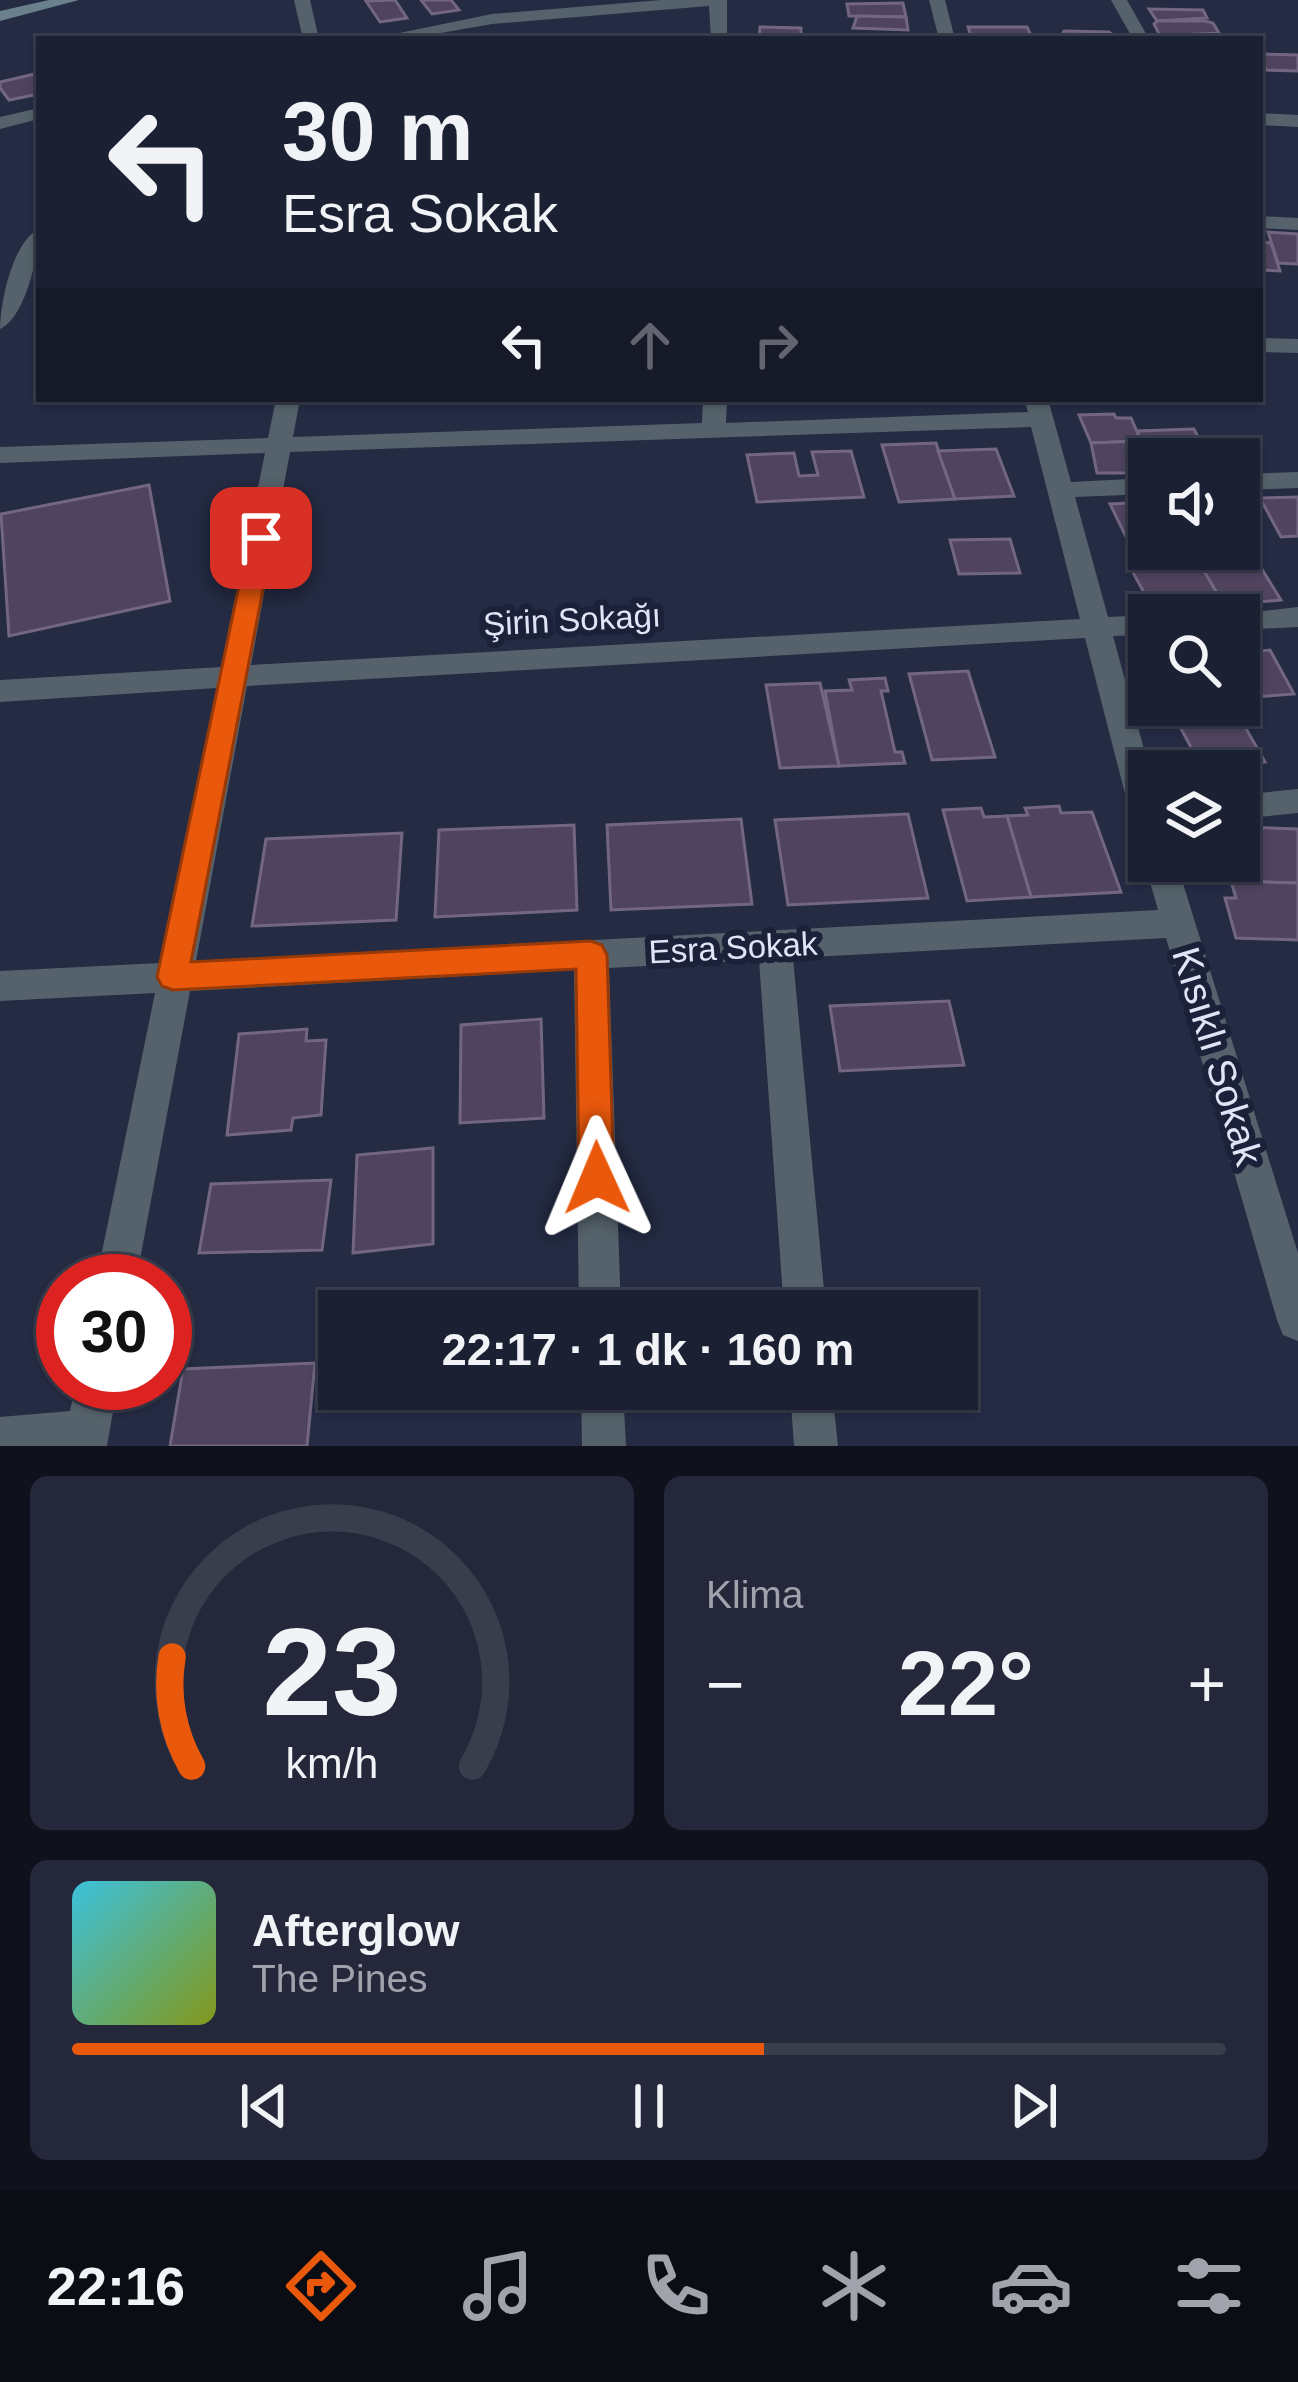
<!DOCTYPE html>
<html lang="tr">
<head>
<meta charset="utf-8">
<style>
	:root { --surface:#1b2032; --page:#24283a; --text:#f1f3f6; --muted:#a0a3ac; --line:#393e4d; --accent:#ea580c }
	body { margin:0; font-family:Arial,sans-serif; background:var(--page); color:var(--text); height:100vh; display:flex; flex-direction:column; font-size:45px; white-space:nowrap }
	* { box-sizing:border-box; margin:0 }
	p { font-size:39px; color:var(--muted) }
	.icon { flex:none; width:66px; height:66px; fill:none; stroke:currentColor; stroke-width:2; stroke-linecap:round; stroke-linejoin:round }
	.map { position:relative; height:1446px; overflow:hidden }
	.panel { display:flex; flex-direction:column; gap:30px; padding:30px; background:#0f121c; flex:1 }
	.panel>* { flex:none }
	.top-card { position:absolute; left:36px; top:36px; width:1227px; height:366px; border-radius:0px; box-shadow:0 3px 9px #0004,0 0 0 3px var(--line); background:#1b2032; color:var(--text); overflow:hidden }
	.fabs { position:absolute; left:1128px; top:438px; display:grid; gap:24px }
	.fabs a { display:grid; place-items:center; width:132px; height:132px; border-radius:0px; background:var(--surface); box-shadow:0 3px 9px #0004,0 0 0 3px var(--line); font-size:60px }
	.speed { position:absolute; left:36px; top:1254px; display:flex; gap:24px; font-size:60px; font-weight:700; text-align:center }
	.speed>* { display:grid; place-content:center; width:156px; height:156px; border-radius:50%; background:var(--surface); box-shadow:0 3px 9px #0004,0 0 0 3px var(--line); line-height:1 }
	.speed .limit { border:18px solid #d22; background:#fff; color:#111 }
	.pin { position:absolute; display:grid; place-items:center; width:102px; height:102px; color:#fff; margin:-51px; border-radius:24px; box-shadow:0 6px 18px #0006 }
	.me { position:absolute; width:132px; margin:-66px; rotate:359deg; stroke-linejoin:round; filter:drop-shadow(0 0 9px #0008) }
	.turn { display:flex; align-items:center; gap:42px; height:252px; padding:0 48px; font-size:54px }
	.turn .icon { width:156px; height:156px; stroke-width:2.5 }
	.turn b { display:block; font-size:84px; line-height:102px }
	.lanes { display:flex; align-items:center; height:114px; padding:0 48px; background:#0003; justify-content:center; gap:60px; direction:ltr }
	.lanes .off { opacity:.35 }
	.big { font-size:90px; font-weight:800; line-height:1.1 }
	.panel .widget { flex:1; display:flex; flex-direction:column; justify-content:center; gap:18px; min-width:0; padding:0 42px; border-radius:18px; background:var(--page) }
	.panel .dial { align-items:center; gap:0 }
	.dial svg { height:312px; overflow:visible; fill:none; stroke:var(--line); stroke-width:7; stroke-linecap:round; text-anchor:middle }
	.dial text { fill:var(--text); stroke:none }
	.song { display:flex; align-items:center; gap:36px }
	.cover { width:144px; height:144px; border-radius:18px; background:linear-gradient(135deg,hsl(190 70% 55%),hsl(70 70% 35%)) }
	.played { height:12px; border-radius:6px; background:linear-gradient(90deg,var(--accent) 60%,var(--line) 60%) }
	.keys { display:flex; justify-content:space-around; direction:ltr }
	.heat { display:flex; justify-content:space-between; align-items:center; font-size:66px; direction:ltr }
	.panel .tiles { flex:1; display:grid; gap:30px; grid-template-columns:1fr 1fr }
	.widget:last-child { grid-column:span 2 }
	.trip { position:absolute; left:318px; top:1290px; width:660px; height:120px; border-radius:0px; background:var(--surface); box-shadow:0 3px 9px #0004,0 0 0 3px var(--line); font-weight:800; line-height:120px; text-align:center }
	.dock { display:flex; height:192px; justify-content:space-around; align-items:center; background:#0b0d14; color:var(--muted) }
	.dock .icon { width:84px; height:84px }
	.dock .current { color:var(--accent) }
	.dock b { font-size:54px; color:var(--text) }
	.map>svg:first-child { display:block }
</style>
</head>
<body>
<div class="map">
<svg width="1298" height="1446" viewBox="0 0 1298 1446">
	<rect width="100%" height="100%" fill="#242b43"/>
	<g fill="#4f435e" stroke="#726681" stroke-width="3">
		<path d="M395,0L407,18L380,22L366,1Z"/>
		<path d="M421,0H451L459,10L432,14Z"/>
		<path d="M903,3L906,17L849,16L847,4Z"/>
		<path d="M1149,9L1203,10L1207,18L1157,21Z"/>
		<path d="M857,16L906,17L908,30L853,28Z"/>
		<path d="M1157,21H1205L1213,23L1219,33L1160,36L1154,24Z"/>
		<path d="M760,27L801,28V39H759Z"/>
		<path d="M968,27H1027L1033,39H972Z"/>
		<path d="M1064,31L1109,32L1119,39H1060Z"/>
		<path d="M1260,54L1298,55V71L1266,70Z"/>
		<path d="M39,73V94L9,100L0,88V82Z"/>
		<path d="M1268,232L1298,234V264L1278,263Z"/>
		<path d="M1260,242L1271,243L1280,271L1260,270Z"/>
		<path d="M1114,414L1116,418H1131L1141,441L1091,443L1079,415Z"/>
		<path d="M1194,429L1209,459H1150L1137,431Z"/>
		<path d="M1141,441L1150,459L1149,473H1097L1091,443Z"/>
		<path d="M936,443L955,499L899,502L882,445Z"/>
		<path d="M996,449L1014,496L955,499L938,451Z"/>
		<path d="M851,451L864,497L757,502L747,455L794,453L799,476L818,475L812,452Z"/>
		<path d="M149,485L170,601L9,636L1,514Z"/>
		<path d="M1298,497V536L1281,537L1260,498Z"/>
		<path d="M1149,502V544L1130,545L1110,504Z"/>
		<path d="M1010,539L1020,573L959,574L950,540Z"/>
		<path d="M1184,558L1199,562L1224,605L1154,611L1130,567Z"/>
		<path d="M1255,558L1281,600L1224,605L1199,562Z"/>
		<path d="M1270,650L1294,694L1240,698L1239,653Z"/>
		<path d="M968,671L995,757L932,760L909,674Z"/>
		<path d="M885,678L888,691H881L895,752H902L905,763L839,766L825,691L852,690L849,680Z"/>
		<path d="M820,683L839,766L780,768L766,685Z"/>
		<path d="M1240,718L1265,762L1202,768L1178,723Z"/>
		<path d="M1059,806L1061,813L1092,812L1121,892L1031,897L1007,816L1028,815L1025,808Z"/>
		<path d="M981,808L984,817L1007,816L1031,897L967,901L943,810Z"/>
		<path d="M908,814L928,898L788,905L775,820Z"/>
		<path d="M741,819L752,904L611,910L607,825Z"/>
		<path d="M574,825L577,910L435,917L439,830Z"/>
		<path d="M1239,827L1298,829V883L1231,881L1225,861H1239Z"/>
		<path d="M402,833L396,920L252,926L266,839Z"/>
		<path d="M1231,881L1298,883V940L1236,938L1225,898H1236Z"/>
		<path d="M949,1001L964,1065L840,1071L830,1006Z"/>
		<path d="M541,1019L544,1118L460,1123L461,1025Z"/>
		<path d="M307,1029L306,1041L326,1040L321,1115L293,1118L291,1130L227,1135L239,1034Z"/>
		<path d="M433,1148V1244L353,1253L357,1155Z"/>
		<path d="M331,1180L322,1250L199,1253L211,1184Z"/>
		<path d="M315,1363L307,1446H170L183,1369Z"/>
	</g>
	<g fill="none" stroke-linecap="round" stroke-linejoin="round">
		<g fill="#55626b" fill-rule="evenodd">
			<path d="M294,0H310L319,39H303Z"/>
			<path d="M661,0H727V39H711L709,6L492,24L407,39H370L492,14Z"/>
			<path d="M929,0H945L955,39H939Z"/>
			<path d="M1111,0H1127L1149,39H1133Z"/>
			<path d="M39,108V119L0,129V117Z"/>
			<path d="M1260,113L1298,115V127L1260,125Z"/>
			<path d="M1260,216L1298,218V230L1260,228Z"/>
			<path d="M39,229C39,255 25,318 0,329C0,302 13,241 39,229Z"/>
			<path d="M1260,338L1298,339V353L1260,352Z"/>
			<path d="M276,399H300L293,437L702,423L703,399H727L726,423L1028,412L1024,399H1048L1071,482L1149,478V494L1075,497L1108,617L1149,615V635L1113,636L1150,771L1149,837L1138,834L1133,825L1085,638L247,686L196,961L1158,910L1144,861L1149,852V861H1176L1298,1253V1341L1283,1335L1277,1320L1166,938L793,958L826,1311H784L759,960L609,968L621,1311H579L574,970L190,991L136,1281H96L155,993L0,1001V971L161,963L217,688L0,702V680L221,667L265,453L0,463V447L268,438ZM1031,427L1080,619L251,665L290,452Z"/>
			<path d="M1298,472V488L1239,490V474Z"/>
			<path d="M1298,607V627L1239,630V615H1228Z"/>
			<path d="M1298,789V813L1239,819V795Z"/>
			<path d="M76,1383H118L107,1446H0V1417L70,1411Z"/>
			<path d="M581,1389H623L626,1446H582Z"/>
			<path d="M790,1389H832L838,1446H794Z"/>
		</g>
		<path fill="#6b808d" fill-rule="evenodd" d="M49,0H79L0,21V11Z"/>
	</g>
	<path fill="#ea580c" stroke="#983908" stroke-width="3" d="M261,530L273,538L191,962L591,941L602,945L607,955L614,1178L609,1189L597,1194L584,1189L579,1178L576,969L173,990L162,986L157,977L249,538Z"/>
	<g text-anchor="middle" stroke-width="12" stroke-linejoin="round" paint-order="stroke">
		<g font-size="33" fill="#dfe5f5" stroke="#1a2139">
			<text transform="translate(572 619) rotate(-3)" y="12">Şirin Sokağı</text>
			<text transform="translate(733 947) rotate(-3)" y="12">Esra Sokak</text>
		</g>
		<g font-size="39" fill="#dfe5f5" stroke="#1a2139">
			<text transform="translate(1218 1056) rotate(73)" y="14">Kısıklı Sokak</text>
		</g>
	</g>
</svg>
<div class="fabs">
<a><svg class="icon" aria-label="sound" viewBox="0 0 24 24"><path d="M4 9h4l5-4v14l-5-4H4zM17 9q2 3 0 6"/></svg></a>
<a><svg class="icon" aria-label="search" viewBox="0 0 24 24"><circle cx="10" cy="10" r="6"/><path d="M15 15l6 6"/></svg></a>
<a><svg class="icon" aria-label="layers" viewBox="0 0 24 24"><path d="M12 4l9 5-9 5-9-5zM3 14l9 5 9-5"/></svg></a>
</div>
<div class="speed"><div class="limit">30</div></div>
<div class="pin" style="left:261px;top:538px;background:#d93025"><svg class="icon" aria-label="arrive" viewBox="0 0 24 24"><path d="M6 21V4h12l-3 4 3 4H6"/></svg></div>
<svg class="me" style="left:597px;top:1178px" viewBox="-20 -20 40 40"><path d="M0-17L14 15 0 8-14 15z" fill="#ea580c" stroke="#fff" stroke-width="4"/></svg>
<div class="trip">22:17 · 1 dk · 160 m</div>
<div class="top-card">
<div class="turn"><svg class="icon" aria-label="left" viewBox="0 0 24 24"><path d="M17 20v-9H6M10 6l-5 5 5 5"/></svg><div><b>30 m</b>Esra Sokak</div></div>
<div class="lanes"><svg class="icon" aria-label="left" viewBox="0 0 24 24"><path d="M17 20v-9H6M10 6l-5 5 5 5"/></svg><svg class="icon off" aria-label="ahead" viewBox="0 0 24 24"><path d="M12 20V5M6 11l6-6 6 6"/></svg><svg class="icon off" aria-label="right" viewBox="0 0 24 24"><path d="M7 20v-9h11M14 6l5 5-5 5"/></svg></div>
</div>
</div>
<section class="panel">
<div class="tiles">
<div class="widget dial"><svg viewBox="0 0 100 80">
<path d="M14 69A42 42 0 1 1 86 69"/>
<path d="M14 69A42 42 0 0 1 9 41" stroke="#ea580c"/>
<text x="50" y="56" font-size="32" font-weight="700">23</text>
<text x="50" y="72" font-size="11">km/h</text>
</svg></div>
<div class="widget"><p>Klima</p>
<div class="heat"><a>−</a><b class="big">22°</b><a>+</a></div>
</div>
<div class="widget">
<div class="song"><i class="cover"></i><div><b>Afterglow</b><p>The Pines</p></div></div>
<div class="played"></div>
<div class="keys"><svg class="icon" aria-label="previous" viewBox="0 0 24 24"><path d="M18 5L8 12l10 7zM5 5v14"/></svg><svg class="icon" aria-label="pause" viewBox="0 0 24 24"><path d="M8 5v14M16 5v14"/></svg><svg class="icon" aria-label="next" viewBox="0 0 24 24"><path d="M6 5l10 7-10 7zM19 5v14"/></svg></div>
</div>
</div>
</section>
<nav class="dock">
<b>22:16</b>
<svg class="icon current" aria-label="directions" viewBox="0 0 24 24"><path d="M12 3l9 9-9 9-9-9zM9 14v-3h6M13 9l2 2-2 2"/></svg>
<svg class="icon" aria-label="music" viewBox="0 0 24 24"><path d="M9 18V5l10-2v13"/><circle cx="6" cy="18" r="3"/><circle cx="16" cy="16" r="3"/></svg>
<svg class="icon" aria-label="phone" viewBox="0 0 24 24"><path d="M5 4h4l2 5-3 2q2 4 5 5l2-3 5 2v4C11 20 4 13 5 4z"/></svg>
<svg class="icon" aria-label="climate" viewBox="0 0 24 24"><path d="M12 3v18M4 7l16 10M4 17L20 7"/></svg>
<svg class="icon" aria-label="car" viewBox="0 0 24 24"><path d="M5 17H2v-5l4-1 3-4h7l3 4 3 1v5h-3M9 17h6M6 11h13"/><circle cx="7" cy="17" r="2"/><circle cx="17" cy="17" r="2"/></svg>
<svg class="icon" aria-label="filters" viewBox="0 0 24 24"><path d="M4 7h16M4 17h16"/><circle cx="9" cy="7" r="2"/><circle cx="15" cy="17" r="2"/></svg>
</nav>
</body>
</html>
